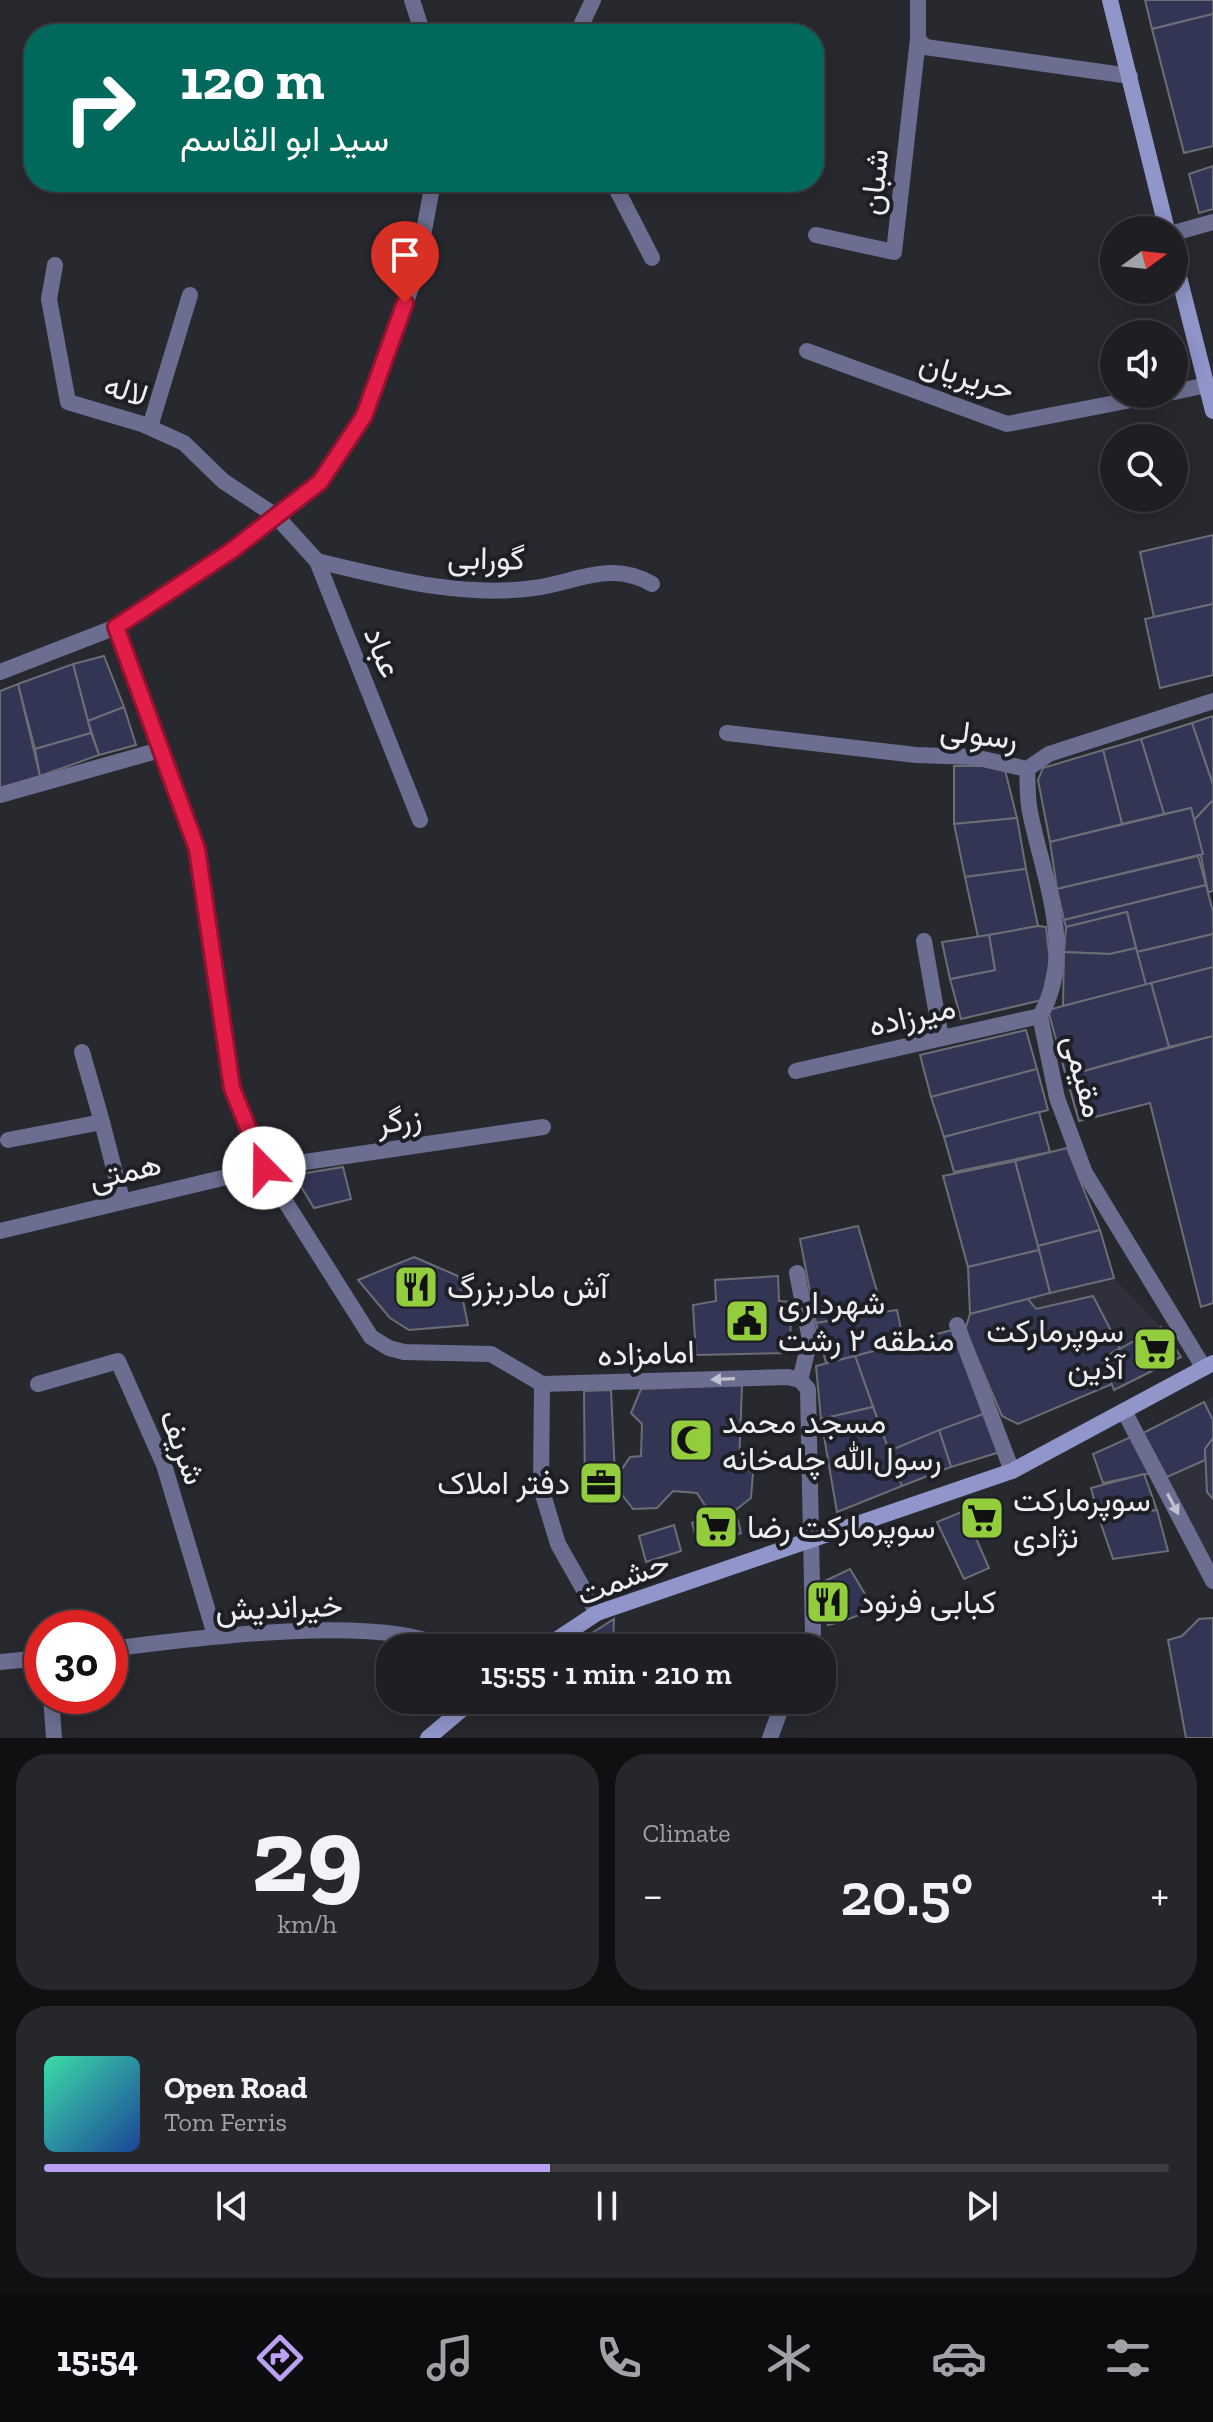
<!DOCTYPE html>
<html lang="en">
<head>
<meta charset="utf-8">
<style>
	:root { --surface:#1e1e23; --page:#26272b; --text:#f1f3f6; --muted:#a1a2a6; --line:#3c3c41; --accent:#bca0f2 }
	body { margin:0; font-family:"Zilla Slab",Vazirmatn,serif; background:var(--page); color:var(--text); height:100vh; display:flex; flex-direction:column; font-size:30px; white-space:nowrap }
	* { box-sizing:border-box; margin:0 }
	p { font-size:26px; color:var(--muted) }
	.icon { flex:none; width:44px; height:44px; fill:none; stroke:currentColor; stroke-width:2; stroke-linecap:round; stroke-linejoin:round }
	.map { position:relative; height:1738px; overflow:hidden }
	.side { display:flex; flex-direction:column; gap:16px; padding:16px; background:#101013; flex:1 }
	.side>* { flex:none }
	.banner { position:absolute; left:24px; top:24px; width:800px; height:168px; border-radius:32px; box-shadow:0 4px 20px #0003,0 0 0 2px var(--line); background:#00695c; color:#fff; overflow:hidden }
	.needle { width:52px; rotate:75deg }
	.fabs { position:absolute; left:1100px; top:216px; display:grid; gap:16px }
	.fabs a { display:grid; place-items:center; width:88px; height:88px; border-radius:50%; background:var(--surface); box-shadow:0 4px 20px #0003,0 0 0 2px var(--line); font-size:40px }
	.speed { position:absolute; left:24px; top:1610px; display:flex; gap:16px; font-size:40px; font-weight:700; text-align:center }
	.speed>* { display:grid; place-content:center; width:104px; height:104px; border-radius:50%; background:var(--surface); box-shadow:0 4px 20px #0003,0 0 0 2px var(--line); line-height:1 }
	.speed .limit { border:12px solid #d22; background:#fff; color:#111 }
	.pin { position:absolute; display:grid; place-items:center; width:68px; height:68px; color:#fff; margin:-82px -34px; border-radius:50% 50% 50% 0; rotate:-45deg; box-shadow:0 0 8px #0007 }
	.pin .icon { rotate:45deg }
	.me { position:absolute; width:88px; margin:-44px; rotate:338deg; stroke-linejoin:round; filter:drop-shadow(0 0 6px #0008) }
	.turn { display:flex; align-items:center; gap:28px; height:168px; padding:0 24px; font-size:36px }
	.turn .icon { width:104px; height:104px; stroke-width:2.5 }
	.turn b { display:block; font-size:56px; line-height:68px }
	.big { font-size:60px; font-weight:600; line-height:1.1 }
	.side .widget { flex:1; display:flex; flex-direction:column; justify-content:center; gap:12px; min-width:0; padding:0 28px; border-radius:32px; background:var(--page) }
	.side .dial { align-items:center; gap:0 }
	.dial b { font-size:104px; line-height:1 }
	.song { display:flex; align-items:center; gap:24px }
	.cover { width:96px; height:96px; border-radius:12px; background:linear-gradient(135deg,hsl(160 70% 55%),hsl(220 70% 35%)) }
	.played { height:8px; border-radius:4px; background:linear-gradient(90deg,var(--accent) 45%,var(--line) 45%) }
	.keys { display:flex; justify-content:space-around; direction:ltr }
	.heat { display:flex; justify-content:space-between; align-items:center; font-size:44px; direction:ltr }
	.side .tiles { flex:1; display:grid; gap:16px; grid-template-columns:1fr 1fr }
	.widget:last-child { grid-column:span 2 }
	.trip { position:absolute; left:376px; top:1634px; width:460px; height:80px; border-radius:32px; background:var(--surface); box-shadow:0 4px 20px #0003,0 0 0 2px var(--line); font-weight:600; line-height:80px; text-align:center }
	.tabs { display:flex; height:128px; justify-content:space-around; align-items:center; background:#0c0c0e; color:var(--muted) }
	.tabs .icon { width:56px; height:56px }
	.tabs .active { color:var(--accent) }
	.tabs b { font-size:36px; color:var(--text) }
	.map>svg:first-child { display:block }
</style>
</head>
<body>
<div class="map">
<svg width="1213" height="1738" viewBox="0 0 1213 1738">
	<rect width="100%" height="100%" fill="#28282f"/>
	<g fill="#2f303c">
		<path d="M1114,1278L1161,1327L1102,1359L1112,1384L1018,1424L965,1330L970,1314Z"/>
		<path d="M1213,1397V1565L1143,1433Z"/>
	</g>
	<g fill="#323554" stroke="#6c6d75" stroke-width="2">
		<path d="M1145,0H1213V14L1152,29Z"/>
		<path d="M1213,14V146L1184,153L1152,29Z"/>
		<path d="M1213,166V209L1199,213L1189,174Z"/>
		<path d="M1213,535V604L1154,617L1140,552Z"/>
		<path d="M1213,604V675L1160,688L1145,619Z"/>
		<path d="M104,656L124,707L88,721L73,664Z"/>
		<path d="M73,664L91,733L35,749L18,684Z"/>
		<path d="M18,684L40,776L0,788V691Z"/>
		<path d="M124,707L136,745L99,755L88,721Z"/>
		<path d="M1213,716V785L1192,723Z"/>
		<path d="M1192,723L1213,785V800L1194,820L1191,808L1164,814L1141,739Z"/>
		<path d="M91,733L99,755L40,776L35,749Z"/>
		<path d="M1141,739L1164,814L1122,824L1103,750Z"/>
		<path d="M1103,750L1122,824L1050,842L1038,780L1043,768Z"/>
		<path d="M954,766H1004L1017,818L954,824Z"/>
		<path d="M1213,800V891L1208,892L1194,820Z"/>
		<path d="M1191,808L1203,854L1057,889L1050,842Z"/>
		<path d="M1017,818L1026,869L965,877L954,824Z"/>
		<path d="M1198,856L1206,885L1064,920L1057,889Z"/>
		<path d="M1026,869L1038,926L978,937L965,877Z"/>
		<path d="M1206,885L1213,912V934L1137,952L1127,912L1066,927L1064,920Z"/>
		<path d="M1127,912L1136,948L1110,954L1064,952L1066,927Z"/>
		<path d="M1038,926L1046,927L1050,961L1042,1000L961,1019L950,979L995,970L989,935Z"/>
		<path d="M1213,934V967L1146,985L1137,952Z"/>
		<path d="M989,935L995,970L950,979L942,942Z"/>
		<path d="M1136,948L1146,985L1063,1006L1064,952L1110,954Z"/>
		<path d="M1213,967V1036L1169,1047L1151,983Z"/>
		<path d="M1151,983L1169,1047L1066,1076L1048,1010Z"/>
		<path d="M1026,1030L1037,1069L931,1097L920,1055Z"/>
		<path d="M1213,1036V1303L1201,1307L1150,1103L1079,1121L1066,1076Z"/>
		<path d="M1037,1069L1048,1110L944,1137L931,1097Z"/>
		<path d="M1039,1112L1050,1152L954,1172L944,1137Z"/>
		<path d="M1067,1148L1100,1230L1038,1246L1015,1161Z"/>
		<path d="M1015,1161L1039,1250L968,1267L943,1176Z"/>
		<path d="M343,1167L351,1199L314,1208L294,1175Z"/>
		<path d="M858,1226L883,1312L816,1323L800,1239Z"/>
		<path d="M1100,1230L1114,1278L1050,1293L1038,1246Z"/>
		<path d="M1039,1250L1050,1293L970,1314L968,1267Z"/>
		<path d="M414,1257L458,1276L468,1325L409,1330L390,1318L358,1280Z"/>
		<path d="M778,1276L779,1301L791,1302L790,1353L696,1355L693,1305L716,1301L715,1280Z"/>
		<path d="M1093,1296L1120,1348L1102,1359L1112,1384L1018,1424L1002,1416L965,1330L970,1314L1028,1299L1036,1309Z"/>
		<path d="M897,1310L904,1344L826,1363L816,1323Z"/>
		<path d="M1161,1327L1181,1357L1150,1372L1136,1340Z"/>
		<path d="M952,1330L986,1413L889,1451L855,1356Z"/>
		<path d="M1136,1340L1150,1372L1114,1390L1102,1359Z"/>
		<path d="M855,1356L873,1407L821,1419L816,1366Z"/>
		<path d="M742,1385L739,1466L753,1473L751,1498L733,1512L708,1510L697,1493L673,1491L657,1508L633,1509L619,1491L618,1475L630,1457L641,1456L642,1424L631,1413L641,1389Z"/>
		<path d="M611,1390L616,1497L585,1499L584,1391Z"/>
		<path d="M1204,1402L1213,1420V1438L1205,1449V1460L1167,1477L1143,1433Z"/>
		<path d="M873,1407L902,1486L837,1512L821,1419Z"/>
		<path d="M986,1413L1000,1452L951,1467L939,1430Z"/>
		<path d="M939,1430L951,1467L902,1486L889,1451Z"/>
		<path d="M1133,1436L1152,1473L1103,1483L1093,1454Z"/>
		<path d="M1213,1438V1499L1207,1492L1205,1449Z"/>
		<path d="M1144,1474L1157,1510L1099,1518L1091,1488Z"/>
		<path d="M986,1502L997,1529L980,1535L968,1508Z"/>
		<path d="M1157,1510L1168,1551L1113,1559L1099,1518Z"/>
		<path d="M964,1511L989,1568L964,1579L937,1522Z"/>
		<path d="M723,1513L730,1537L699,1546L692,1523Z"/>
		<path d="M738,1520L741,1533L730,1537L726,1524Z"/>
		<path d="M674,1525L681,1551L646,1562L639,1536Z"/>
		<path d="M850,1569L874,1609L844,1621L829,1579Z"/>
		<path d="M829,1579L844,1621L828,1625L814,1585Z"/>
		<path d="M1213,1618V1738H1186L1168,1640L1182,1636L1199,1619Z"/>
		<path d="M614,1619L613,1648H569Z"/>
	</g>
	<g fill="none" stroke-linecap="round" stroke-linejoin="round">
		<g stroke="#6b6e90" stroke-width="16">
			<path d="M412,0L423,34"/>
			<path d="M918,0V39L925,47L1130,76"/>
			<path d="M577,34L593,0"/>
			<path d="M613,182L652,258"/>
			<path d="M1174,233L1213,222"/>
			<path d="M816,235L894,252L918,39"/>
			<path d="M55,265L49,299L68,402L142,424L184,443L223,481L276,516L317,561L420,820"/>
			<path d="M807,351L1007,424L1162,394"/>
			<path d="M1174,392L1207,385"/>
			<path d="M150,427L190,295"/>
			<path d="M317,561C388,578 461,598 534,588C577,582 611,560 652,584"/>
			<path d="M116,627L197,849L232,1088L264,1168L371,1337L389,1348L404,1352L491,1354L542,1384"/>
			<path d="M0,672L116,627L231,551L320,482L364,416L416,274L433,182"/>
			<path d="M727,733L916,755L974,757L1027,769L1049,754L1213,701"/>
			<path d="M1027,769C1028,783 1027,799 1030,812C1043,878 1077,952 1040,1016L1057,1098L1085,1173L1204,1368"/>
			<path d="M0,795L160,750"/>
			<path d="M924,941L941,1038"/>
			<path d="M82,1052L102,1122"/>
			<path d="M796,1071L1040,1016"/>
			<path d="M8,1140L102,1122L122,1200"/>
			<path d="M0,1231L264,1168L543,1127"/>
			<path d="M797,1273L810,1340L800,1380"/>
			<path d="M957,1325L1012,1471"/>
			<path d="M38,1384L118,1361L164,1465L215,1635"/>
			<path d="M542,1384L788,1377L800,1380L808,1389L813,1633L807,1648"/>
			<path d="M542,1384L541,1488L558,1544L597,1613"/>
			<path d="M1124,1411L1213,1581"/>
			<path d="M110,1649C190,1639 377,1613 447,1648"/>
			<path d="M0,1662L42,1658"/>
			<path d="M51,1696L54,1738"/>
			<path d="M770,1738L784,1700"/>
		</g>
		<g stroke="#9095ca" stroke-width="16">
			<path d="M1110,0L1167,230"/>
			<path d="M1174,257L1213,411"/>
			<path d="M544,1648L597,1613L1012,1471L1213,1363"/>
			<path d="M428,1738L473,1700"/>
		</g>
	</g>
	<defs><path id="oneway-solid" d="M-6-.8H1V-3.2L6.5 0L1 3.2V.8H-6Z" transform="scale(2)"/></defs>
	<g fill="#c0c1d0">
		<use href="#oneway-solid" transform="translate(723 1379) rotate(178)"/>
		<use href="#oneway-solid" transform="translate(1173 1504) rotate(62)"/>
	</g>
	<g fill="none" stroke-linecap="round" stroke-linejoin="round">
		<g stroke="#92132f" stroke-width="20">
			<path id="route" d="M264,1168L232,1088L197,849L116,627L231,551L320,482L364,416L405,303"/>
		</g>
		<use href="#route" stroke="#e11d48" stroke-width="14"/>
	</g>
	<defs>
		<g id="restaurant-square" transform="scale(2.3)"><rect x="-9" y="-9" width="18" height="18" rx="4" fill="#93cd3e" stroke="#1e1f25"/><path d="M-5-6h1v4h1v-4h1v4h1v-4h1v5L-1.5 .5V6h-2V.5L-5-1ZM5-6V6H3V1.5H1.5Q1.5-4 5-6Z" fill="#111"/></g>
		<g id="civic-square" transform="scale(2.3)"><rect x="-9" y="-9" width="18" height="18" rx="4" fill="#93cd3e" stroke="#1e1f25"/><path d="M-.6-6.5H3V-4.5H.6V-3L4-1V1h2V6H-6V1h2V-1L-.6-3ZM-1.2 2.5V6h2.4V2.5Z" fill="#111"/></g>
		<g id="supermarket-square" transform="scale(2.3)"><rect x="-9" y="-9" width="18" height="18" rx="4" fill="#93cd3e" stroke="#1e1f25"/><path d="M-6-5.5h2.5l.6 2H6L4.5 2H-2.5L-4.4-4H-6ZM-1.5 3.2a1.3 1.3 0 1 0 .1 0ZM3 3.2a1.3 1.3 0 1 0 .1 0Z" fill="#111"/></g>
		<g id="mosque-square" transform="scale(2.3)"><rect x="-9" y="-9" width="18" height="18" rx="4" fill="#93cd3e" stroke="#1e1f25"/><path d="M3.5-4.9A6 6 0 1 0 3.5 4.9A5 5 0 1 1 3.5-4.9Z" fill="#111"/></g>
		<g id="office-square" transform="scale(2.3)"><rect x="-9" y="-9" width="18" height="18" rx="4" fill="#93cd3e" stroke="#1e1f25"/><path d="M-6-3h4V-5.5h4V-3h4V5H-6ZM-1-4.5V-3h2v-1.5ZM-6 0V1H6V0Z" fill="#111"/></g>
	</defs>
	<g fill-rule="evenodd">
		<use href="#restaurant-square" x="416" y="1287"/>
		<use href="#civic-square" x="747" y="1321"/>
		<use href="#supermarket-square" x="1155" y="1349"/>
		<use href="#mosque-square" x="691" y="1440"/>
		<use href="#office-square" x="601" y="1483"/>
		<use href="#supermarket-square" x="982" y="1518"/>
		<use href="#supermarket-square" x="716" y="1527"/>
		<use href="#restaurant-square" x="828" y="1602"/>
	</g>
	<g text-anchor="middle" stroke-width="8" stroke-linejoin="round" paint-order="stroke">
		<g font-size="32" fill="#edeef2" stroke="#1e1f25">
			<text transform="translate(874 182) rotate(-84)" y="11">شبان</text>
			<text transform="translate(967 376) rotate(17)" y="11">حریریان</text>
			<text transform="translate(126 390) rotate(18)" y="11">لاله</text>
			<text transform="translate(486 558) rotate(1)" y="11">گورابی</text>
			<text transform="translate(383 652) rotate(68)" y="11">عباد</text>
			<text transform="translate(979 734) rotate(7)" y="11">رسولی</text>
			<text transform="translate(912 1016) rotate(-13)" y="11">میرزاده</text>
			<text transform="translate(1084 1076) rotate(75)" y="11">مقیمی</text>
			<text transform="translate(399 1120) rotate(-8)" y="11">زرگر</text>
			<text transform="translate(125 1171) rotate(-13)" y="11">همتی</text>
			<text transform="translate(646 1353) rotate(-2)" y="11">امامزاده</text>
			<text transform="translate(183 1447) rotate(69)" y="11">شریف</text>
			<text transform="translate(623 1578) rotate(-22)" y="11">حشمت</text>
			<text transform="translate(279 1607) rotate(-2)" y="11">خیراندیش</text>
		</g>
		<g font-size="32" fill="#edeef2" stroke="#1e1f25" text-anchor="start">
			<text x="447" y="1298">آش مادربزرگ</text>
			<text x="778" y="1314">شهرداری<tspan x="778" dy="37">منطقه ۲ رشت</tspan></text>
			<text x="1124" y="1342" text-anchor="end">سوپرمارکت<tspan x="1124" dy="37">آذین</tspan></text>
			<text x="722" y="1433">مسجد محمد<tspan x="722" dy="37">رسول‌‌الله چله‌خانه</tspan></text>
			<text x="570" y="1494" text-anchor="end">دفتر املاک</text>
			<text x="1013" y="1511">سوپرمارکت<tspan x="1013" dy="37">نژادی</tspan></text>
			<text x="747" y="1538">سوپرمارکت رضا</text>
			<text x="859" y="1613">کبابی فرنود</text>
		</g>
	</g>
</svg>
<div class="fabs">
<a><svg class="needle" viewBox="-14 -14 28 28"><path d="M0-13l5 13h-10z" fill="#e53935"/><path d="M0 13l5-13h-10z" fill="#a1a2a6"/></svg></a>
<a><svg class="icon" aria-label="sound" viewBox="0 0 24 24"><path d="M4 9h4l5-4v14l-5-4H4zM17 9q2 3 0 6"/></svg></a>
<a><svg class="icon" aria-label="search" viewBox="0 0 24 24"><circle cx="10" cy="10" r="6"/><path d="M15 15l6 6"/></svg></a>
</div>
<div class="speed"><div class="limit">30</div></div>
<div class="pin" style="left:405px;top:303px;background:#d93025"><svg class="icon" aria-label="arrive" viewBox="0 0 24 24"><path d="M6 21V4h12l-3 4 3 4H6"/></svg></div>
<svg class="me" style="left:264px;top:1168px" viewBox="-20 -20 40 40"><circle r="19" fill="#fff"/><path d="M0-13L10 11 0 6-10 11z" fill="#e11d48"/></svg>
<div class="trip">15:55 · 1 min · 210 m</div>
<div class="banner">
<div class="turn"><svg class="icon" aria-label="right" viewBox="0 0 24 24"><path d="M7 20v-9h11M14 6l5 5-5 5"/></svg><div><b>120 m</b>سید ابو القاسم</div></div>
</div>
</div>
<section class="side">
<div class="tiles">
<div class="widget dial"><b>29</b><p>km/h</p></div>
<div class="widget"><p>Climate</p>
<div class="heat"><a>−</a><b class="big">20.5°</b><a>+</a></div>
</div>
<div class="widget">
<div class="song"><i class="cover"></i><div><b>Open Road</b><p>Tom Ferris</p></div></div>
<div class="played"></div>
<div class="keys"><svg class="icon" aria-label="previous" viewBox="0 0 24 24"><path d="M18 5L8 12l10 7zM5 5v14"/></svg><svg class="icon" aria-label="pause" viewBox="0 0 24 24"><path d="M8 5v14M16 5v14"/></svg><svg class="icon" aria-label="next" viewBox="0 0 24 24"><path d="M6 5l10 7-10 7zM19 5v14"/></svg></div>
</div>
</div>
</section>
<nav class="tabs">
<b>15:54</b>
<svg class="icon active" aria-label="directions" viewBox="0 0 24 24"><path d="M12 3l9 9-9 9-9-9zM9 14v-3h6M13 9l2 2-2 2"/></svg>
<svg class="icon" aria-label="music" viewBox="0 0 24 24"><path d="M9 18V5l10-2v13"/><circle cx="6" cy="18" r="3"/><circle cx="16" cy="16" r="3"/></svg>
<svg class="icon" aria-label="phone" viewBox="0 0 24 24"><path d="M5 4h4l2 5-3 2q2 4 5 5l2-3 5 2v4C11 20 4 13 5 4z"/></svg>
<svg class="icon" aria-label="climate" viewBox="0 0 24 24"><path d="M12 3v18M4 7l16 10M4 17L20 7"/></svg>
<svg class="icon" aria-label="car" viewBox="0 0 24 24"><path d="M5 17H2v-5l4-1 3-4h7l3 4 3 1v5h-3M9 17h6M6 11h13"/><circle cx="7" cy="17" r="2"/><circle cx="17" cy="17" r="2"/></svg>
<svg class="icon" aria-label="filters" viewBox="0 0 24 24"><path d="M4 7h16M4 17h16"/><circle cx="9" cy="7" r="2"/><circle cx="15" cy="17" r="2"/></svg>
</nav>
</body>
</html>
